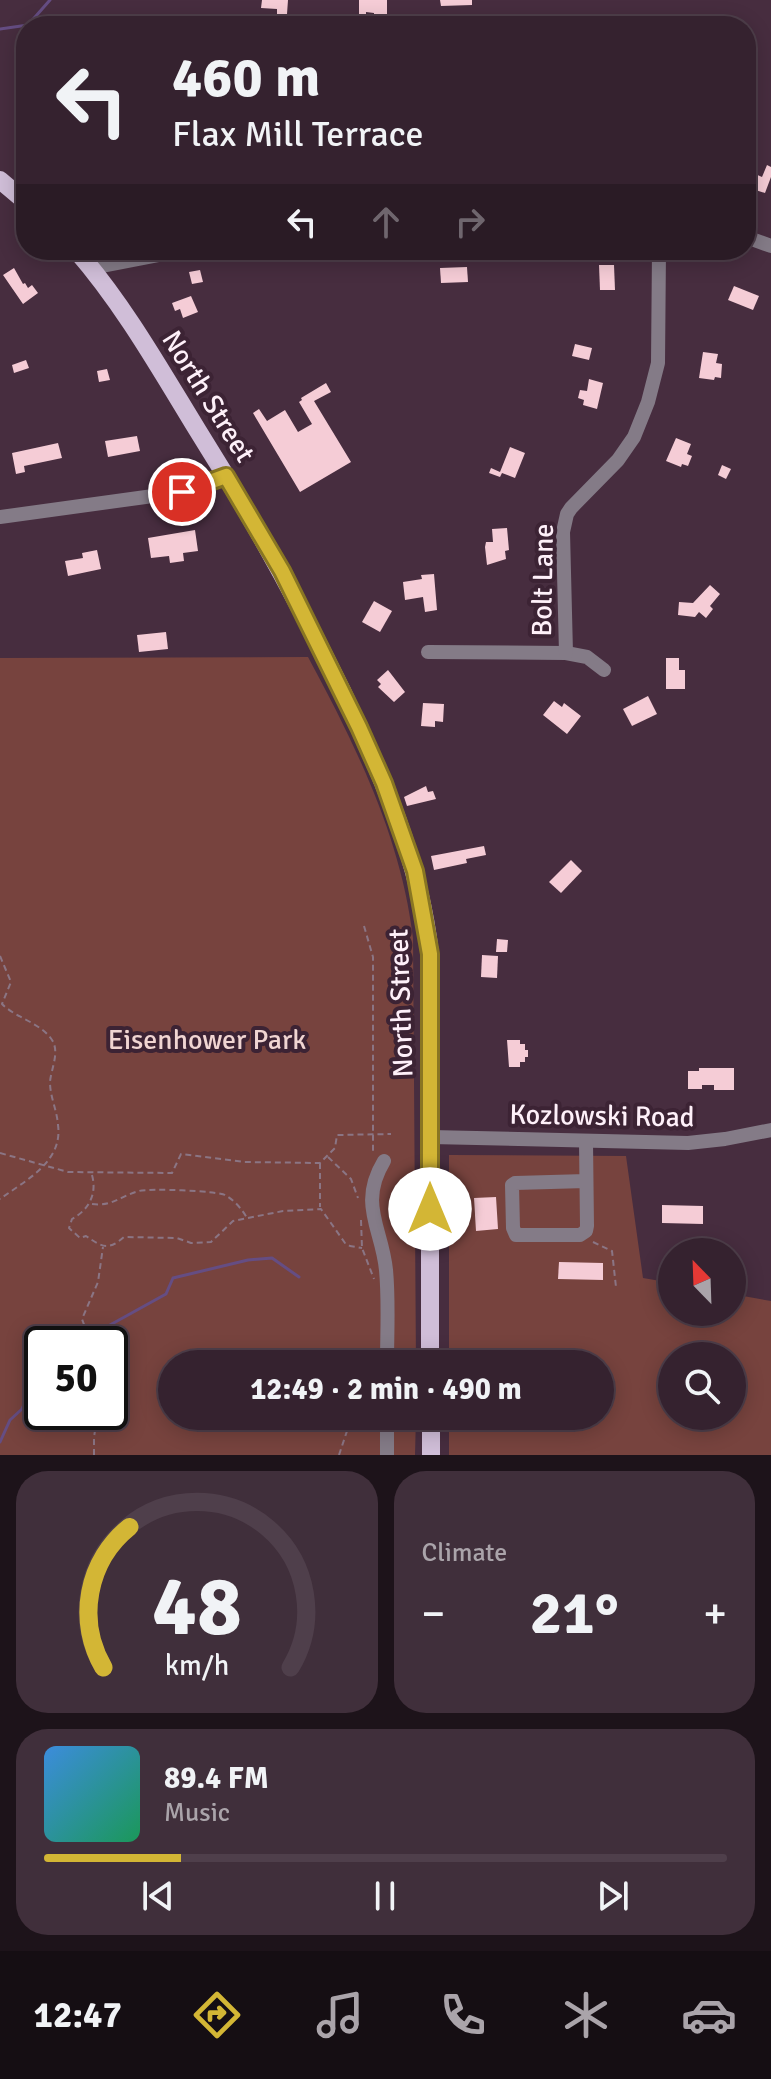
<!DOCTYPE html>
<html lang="en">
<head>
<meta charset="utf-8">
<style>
	:root { --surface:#35222f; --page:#402f3b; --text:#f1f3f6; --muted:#aaa4aa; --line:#4f3f4b; --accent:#d3b635 }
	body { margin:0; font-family:Signika,sans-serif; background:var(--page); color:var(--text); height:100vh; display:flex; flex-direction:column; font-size:30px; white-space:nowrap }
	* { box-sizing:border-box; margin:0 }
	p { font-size:26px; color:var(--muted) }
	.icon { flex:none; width:44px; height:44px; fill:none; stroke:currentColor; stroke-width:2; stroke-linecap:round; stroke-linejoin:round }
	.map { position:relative; height:1455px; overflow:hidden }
	.sheet { display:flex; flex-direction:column; gap:16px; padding:16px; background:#1d131a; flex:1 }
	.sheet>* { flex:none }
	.guide { position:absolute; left:16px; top:16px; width:740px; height:244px; border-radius:32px; box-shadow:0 4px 20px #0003,0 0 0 2px var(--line); background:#35222f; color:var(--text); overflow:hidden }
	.needle { width:52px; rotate:337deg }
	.buttons { position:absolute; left:658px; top:1238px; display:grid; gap:16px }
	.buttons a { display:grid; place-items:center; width:88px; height:88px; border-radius:50%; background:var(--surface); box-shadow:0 4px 20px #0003,0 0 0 2px var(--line); font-size:40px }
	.speed { position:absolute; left:24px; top:1326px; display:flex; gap:16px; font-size:40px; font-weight:700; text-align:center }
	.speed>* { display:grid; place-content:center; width:104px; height:104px; border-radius:50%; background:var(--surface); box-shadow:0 4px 20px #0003,0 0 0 2px var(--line); line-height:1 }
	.speed .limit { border:4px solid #111; border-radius:12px; background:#fff; color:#111 }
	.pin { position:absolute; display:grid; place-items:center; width:68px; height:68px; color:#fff; margin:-34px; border:4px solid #fff; border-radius:50%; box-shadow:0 2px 8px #0007 }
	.me { position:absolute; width:88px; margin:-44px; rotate:0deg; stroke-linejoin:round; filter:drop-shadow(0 0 6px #0008) }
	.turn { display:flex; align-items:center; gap:28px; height:168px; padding:0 24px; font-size:36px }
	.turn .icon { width:104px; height:104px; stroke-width:2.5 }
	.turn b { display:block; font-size:56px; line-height:68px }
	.lanes { display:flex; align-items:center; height:76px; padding:0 24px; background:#0003; justify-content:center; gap:40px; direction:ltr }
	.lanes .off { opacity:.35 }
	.big { font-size:60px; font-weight:800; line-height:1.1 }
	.sheet .card { flex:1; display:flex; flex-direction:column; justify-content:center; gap:12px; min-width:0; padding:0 28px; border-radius:32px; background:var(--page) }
	.sheet .dial { align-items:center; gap:0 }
	.dial svg { height:208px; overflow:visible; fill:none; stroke:var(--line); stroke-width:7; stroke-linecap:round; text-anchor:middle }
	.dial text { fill:var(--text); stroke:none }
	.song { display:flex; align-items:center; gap:24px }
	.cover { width:96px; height:96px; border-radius:12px; background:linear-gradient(135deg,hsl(210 70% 55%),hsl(150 70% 35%)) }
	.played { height:8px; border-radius:4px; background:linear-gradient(90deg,var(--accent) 20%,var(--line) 20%) }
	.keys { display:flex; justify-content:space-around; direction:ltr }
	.heat { display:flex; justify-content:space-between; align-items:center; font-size:44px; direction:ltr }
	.sheet .tiles { flex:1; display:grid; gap:16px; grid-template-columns:1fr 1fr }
	.card:last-child { grid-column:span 2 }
	.trip { position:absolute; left:158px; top:1350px; width:456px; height:80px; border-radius:40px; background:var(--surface); box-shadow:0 4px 20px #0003,0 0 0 2px var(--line); font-weight:800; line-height:80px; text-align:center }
	.menu { display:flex; height:128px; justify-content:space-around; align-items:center; background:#150e13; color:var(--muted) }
	.menu .icon { width:56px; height:56px }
	.menu .on { color:var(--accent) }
	.menu b { font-size:36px; color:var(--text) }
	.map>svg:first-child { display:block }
</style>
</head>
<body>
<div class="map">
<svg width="771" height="1455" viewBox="0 0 771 1455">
	<rect width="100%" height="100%" fill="#472d3f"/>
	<g fill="#77433e" fill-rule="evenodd">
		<path d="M308,657C356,746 401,837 413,938L416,1364H172V1416H416L415,1455H0V658ZM42,1344H110V1412H42Z"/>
		<path d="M449,1155L626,1156L643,1278L672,1283V1312H732V1294L771,1301V1455H449V1416H600V1364H449ZM672,1356H732V1416H672Z"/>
	</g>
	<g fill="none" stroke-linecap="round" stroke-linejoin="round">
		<g stroke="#654d83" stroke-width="3">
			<path d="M0,29L28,25L50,0"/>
			<path d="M65,1344L66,1341H81L166,1294L173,1278L248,1260L272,1258L299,1277"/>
			<path d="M0,1442L10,1420L22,1409L42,1361"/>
		</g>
	</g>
	<g fill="#f5ccd6">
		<path d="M262,0H288L287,14H277V9L261,8Z"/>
		<path d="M359,0H387V21L374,20V13L366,12V20H359Z"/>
		<path d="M440,0H472V5L441,6Z"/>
		<path d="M749,159L758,162L753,173L762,177L767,165L771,167V177L765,193L746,187V165Z"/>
		<path d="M599,265H614L615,290H600Z"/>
		<path d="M467,267L468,282L441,283L440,268Z"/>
		<path d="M14,268L23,284L25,283L28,288L32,285L38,293L23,304L3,275Z"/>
		<path d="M200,270L203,282L192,284L189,272Z"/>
		<path d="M734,286L759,296L753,310L728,300Z"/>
		<path d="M191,296L198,312L183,318L180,309L175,311L172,303Z"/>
		<path d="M575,344L592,348L589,360L572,356Z"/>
		<path d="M703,352L718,354L716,363L722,364L721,378L715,377L714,380L699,378Z"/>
		<path d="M26,360L29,368L14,373L12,365Z"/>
		<path d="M107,369L110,380L99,382L97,371Z"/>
		<path d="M589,379L603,383L597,409L583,405L584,400L578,398L580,390L587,391Z"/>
		<path d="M326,383L331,392L314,401L351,462L300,492L253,413L259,409L267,421L285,410L298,432L312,424L299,402L302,400L301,398Z"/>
		<path d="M137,436L140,451L108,457L105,441Z"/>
		<path d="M676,438L691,444L687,454L692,456L688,466L682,464L681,467L666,461Z"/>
		<path d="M58,443L62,458L24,466L25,472L16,474L12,453Z"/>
		<path d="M510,447L525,453L515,478L502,473L500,477L489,473L491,468L500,472Z"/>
		<path d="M722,465L731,469L726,479L718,475Z"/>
		<path d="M507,528L509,550L505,551L506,559L487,565L485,547L486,542H493L492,529Z"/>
		<path d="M195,530L198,551L183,553L184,561L170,563L169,556L151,558L148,538Z"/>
		<path d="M97,550L101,569L68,576L65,561L83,558L82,553Z"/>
		<path d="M434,574L437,610L425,612L423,597L405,600L403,582L422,579L421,575Z"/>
		<path d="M710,585L720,594L710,606L713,609L706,618L699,612L695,617L678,615L679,602L693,603Z"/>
		<path d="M374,601L392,611L380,632L362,622Z"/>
		<path d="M166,632L168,649L139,652L137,635Z"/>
		<path d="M666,658H679V670H685V689H666Z"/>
		<path d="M388,670L405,692L394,702L378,687L381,684L377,680Z"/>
		<path d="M648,696L657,714L632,726L623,709Z"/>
		<path d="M554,701L562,707L564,703L581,716L567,734L543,715Z"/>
		<path d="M423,703L444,704L443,722L435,721V727L421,726Z"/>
		<path d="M426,786L428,792L433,791L436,799L407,806L404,797Z"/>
		<path d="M484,846L486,855L466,859L467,863L434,870L431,856Z"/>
		<path d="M571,860L582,871L561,893L549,882Z"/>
		<path d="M497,939L508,940L507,952H496Z"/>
		<path d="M482,955L498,956L497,978L481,977Z"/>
		<path d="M507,1040H520V1044H525V1050H528V1057H525V1062H520V1067H509Z"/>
		<path d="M699,1068H734V1090H714V1085H702V1089H688V1071H699Z"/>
		<path d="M496,1197L498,1229L476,1231L474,1198Z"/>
		<path d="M662,1205L703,1206V1224L662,1223Z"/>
		<path d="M559,1262L603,1263V1280L558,1279Z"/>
	</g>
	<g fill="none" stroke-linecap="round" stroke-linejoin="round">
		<g stroke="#8b7584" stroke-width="2" stroke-dasharray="6 4" stroke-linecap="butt">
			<path d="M364,926L373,957V1154"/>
			<path d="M0,956L11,982L2,1004C16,1018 41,1023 52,1040C60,1052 51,1069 50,1082C50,1097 57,1110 58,1125C63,1162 26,1180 0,1199"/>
			<path d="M0,1153L68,1172L172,1173L181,1154L244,1162L320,1163L335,1148L337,1135L391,1134"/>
			<path d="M328,1157L351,1179L358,1198"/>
			<path d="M320,1163V1207"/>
			<path d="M92,1175C97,1193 90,1209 72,1219L69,1228L80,1238L86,1236C102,1247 108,1251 124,1237L177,1238L191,1243L211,1242L233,1221L283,1211L321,1209L345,1243L350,1246L362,1248"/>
			<path d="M92,1204C112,1207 120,1196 139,1191C149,1188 218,1191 225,1195C234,1200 242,1209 247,1218"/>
			<path d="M361,1220L362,1248L374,1279"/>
			<path d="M593,1242L612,1251L616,1287"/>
			<path d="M91,1344L82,1319L98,1282L103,1247"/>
			<path d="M94,1455V1437L98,1412"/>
			<path d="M339,1455L352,1416"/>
		</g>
		<g stroke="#847b87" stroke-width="14">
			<path d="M746,237L771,246"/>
			<path d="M92,268L185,250"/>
			<path d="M0,517L182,492L226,476"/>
			<path d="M428,652L566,653L587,657L604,670"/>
			<path d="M566,653L563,532L567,514L571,508L618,460L634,437L648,402L658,363L659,250"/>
			<path d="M431,1137L688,1143L725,1139L771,1130"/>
			<path d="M586,1142L587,1226L586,1231L580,1235H516L513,1228L512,1185L515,1183L586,1181"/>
			<path d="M384,1161C358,1204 382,1228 386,1270C389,1301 387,1333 387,1364"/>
			<path d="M387,1455V1416"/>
		</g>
		<g stroke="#d0bed8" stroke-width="18">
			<path d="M0,180L26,202"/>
			<path d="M76,250C124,305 160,369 198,431C251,515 298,601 342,691C382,775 420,861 430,954V1364"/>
			<path d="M431,1416V1455"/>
		</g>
	</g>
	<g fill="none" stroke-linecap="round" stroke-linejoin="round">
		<g stroke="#897622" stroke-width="20">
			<path id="route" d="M182,492L226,476L282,571L359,727L384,783L415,871L430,954V1209"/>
		</g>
		<use href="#route" stroke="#d3b635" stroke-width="14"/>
	</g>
	<g text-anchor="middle" stroke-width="8" stroke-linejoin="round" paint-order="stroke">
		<g font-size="28" fill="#fef0f9" stroke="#3c2334">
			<text transform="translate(209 396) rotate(58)" y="10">North Street</text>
			<text transform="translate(542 580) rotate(-89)" y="10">Bolt Lane</text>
			<text transform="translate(400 1003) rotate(-92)" y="10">North Street</text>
			<text transform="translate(602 1115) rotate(1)" y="10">Kozlowski Road</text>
		</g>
		<g font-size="28" fill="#f0d5d2" stroke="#3c2334">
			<text x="207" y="1049">Eisenhower Park</text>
		</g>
	</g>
</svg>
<div class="buttons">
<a><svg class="needle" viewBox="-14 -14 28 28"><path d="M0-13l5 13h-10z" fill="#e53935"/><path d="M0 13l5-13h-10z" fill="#aaa4aa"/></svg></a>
<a><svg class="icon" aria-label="search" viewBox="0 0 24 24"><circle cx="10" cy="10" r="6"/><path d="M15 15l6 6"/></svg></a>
</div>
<div class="speed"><div class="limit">50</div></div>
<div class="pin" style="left:182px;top:492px;background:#d93025"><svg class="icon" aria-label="arrive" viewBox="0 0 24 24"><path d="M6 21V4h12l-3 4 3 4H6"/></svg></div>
<svg class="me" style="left:430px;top:1209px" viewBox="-20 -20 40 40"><circle r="19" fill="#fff"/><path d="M0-13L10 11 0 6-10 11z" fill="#d3b635"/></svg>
<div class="trip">12:49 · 2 min · 490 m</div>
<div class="guide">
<div class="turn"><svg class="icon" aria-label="left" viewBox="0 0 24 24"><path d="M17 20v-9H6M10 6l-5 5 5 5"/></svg><div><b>460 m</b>Flax Mill Terrace</div></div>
<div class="lanes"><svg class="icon" aria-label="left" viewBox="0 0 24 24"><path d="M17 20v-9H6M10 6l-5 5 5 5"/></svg><svg class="icon off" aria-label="ahead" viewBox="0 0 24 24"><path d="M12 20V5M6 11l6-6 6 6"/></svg><svg class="icon off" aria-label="right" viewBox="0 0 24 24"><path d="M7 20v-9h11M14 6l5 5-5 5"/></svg></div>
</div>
</div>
<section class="sheet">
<div class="tiles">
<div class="card dial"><svg viewBox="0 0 100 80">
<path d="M14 69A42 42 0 1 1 86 69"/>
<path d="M14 69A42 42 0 0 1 24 15" stroke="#d3b635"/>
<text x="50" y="56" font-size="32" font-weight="700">48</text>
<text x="50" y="72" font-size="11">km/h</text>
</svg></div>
<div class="card"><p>Climate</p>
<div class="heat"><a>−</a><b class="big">21°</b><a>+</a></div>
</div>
<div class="card">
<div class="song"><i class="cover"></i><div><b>89.4 FM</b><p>Music</p></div></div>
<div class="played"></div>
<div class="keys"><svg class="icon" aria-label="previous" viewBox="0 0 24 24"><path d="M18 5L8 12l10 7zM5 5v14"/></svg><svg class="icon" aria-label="pause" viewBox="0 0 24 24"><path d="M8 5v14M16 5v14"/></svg><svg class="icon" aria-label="next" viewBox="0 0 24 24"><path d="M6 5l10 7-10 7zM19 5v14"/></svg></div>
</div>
</div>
</section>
<nav class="menu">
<b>12:47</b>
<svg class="icon on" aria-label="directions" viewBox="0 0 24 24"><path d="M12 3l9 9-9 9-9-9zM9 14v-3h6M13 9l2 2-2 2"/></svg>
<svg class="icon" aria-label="music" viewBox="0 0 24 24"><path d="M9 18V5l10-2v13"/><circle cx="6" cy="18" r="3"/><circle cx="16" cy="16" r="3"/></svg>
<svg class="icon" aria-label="phone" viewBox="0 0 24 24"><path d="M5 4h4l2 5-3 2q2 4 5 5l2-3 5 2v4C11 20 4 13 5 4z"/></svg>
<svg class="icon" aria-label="climate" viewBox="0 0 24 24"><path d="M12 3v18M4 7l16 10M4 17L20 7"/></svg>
<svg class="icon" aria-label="car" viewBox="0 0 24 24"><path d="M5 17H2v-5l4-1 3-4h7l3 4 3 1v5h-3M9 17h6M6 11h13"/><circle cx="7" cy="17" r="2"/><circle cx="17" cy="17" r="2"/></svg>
</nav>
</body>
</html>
